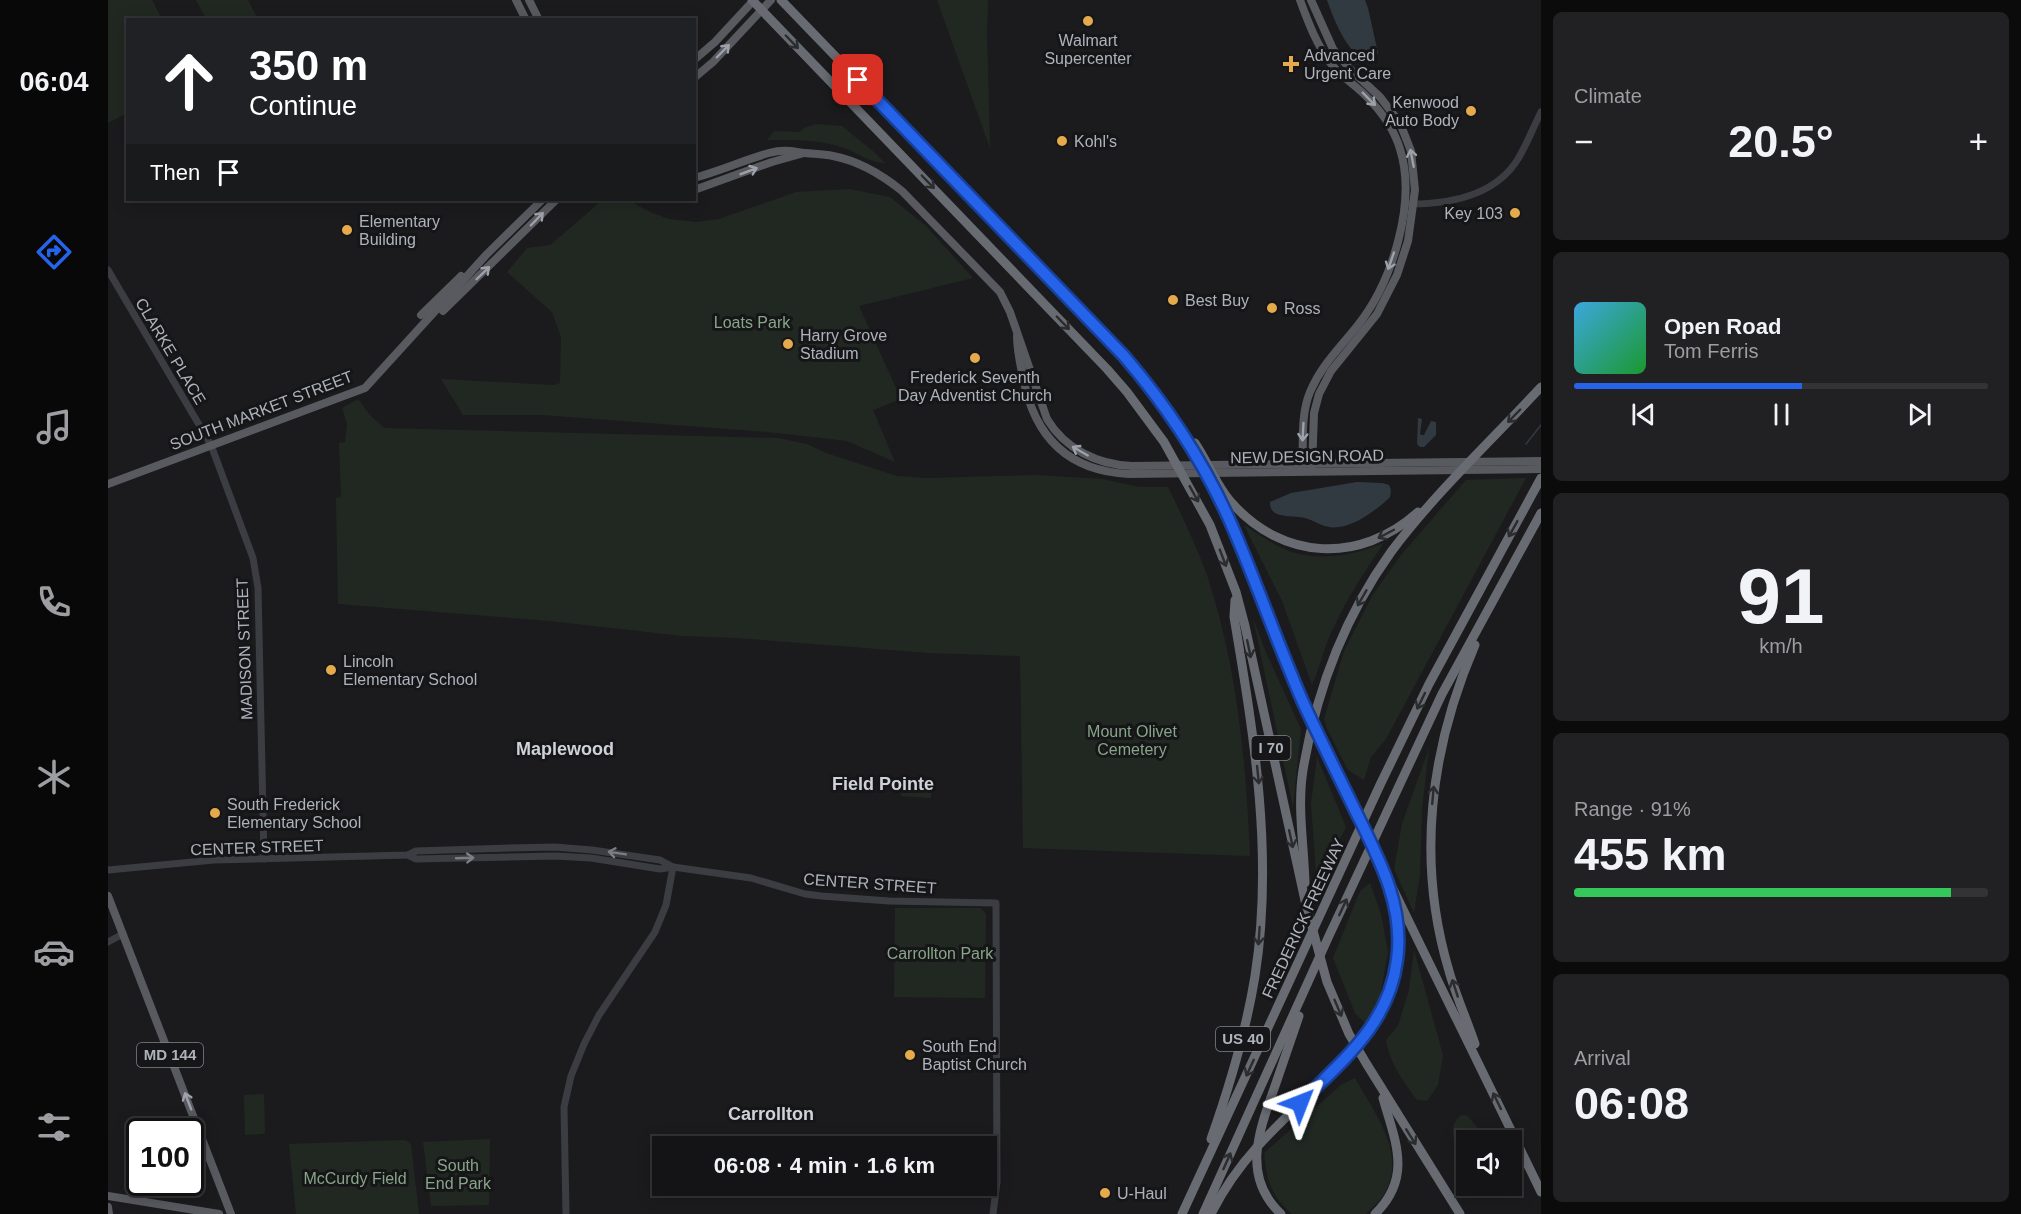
<!DOCTYPE html>
<html lang="en">
<head>
<meta charset="utf-8">
<style>
	:root { --surface:#141416; --page:#212123; --text:#f1f3f6; --muted:#9d9ea1; --line:#333335; --accent:#2563eb }
	body { margin:0; font-family:Arial,sans-serif; background:var(--page); color:var(--text); height:100vh; display:flex; flex-direction:column; font-size:22px; white-space:nowrap }
	* { box-sizing:border-box; margin:0 }
	p { font-size:20px; color:var(--muted) }
	.icon { flex:none; width:33px; height:33px; fill:none; stroke:currentColor; stroke-width:2; stroke-linecap:round; stroke-linejoin:round }
	.map { position:relative; flex:1; overflow:hidden }
	.sheet { display:flex; flex-direction:column; gap:12px; padding:12px; background:#0b0b0c; width:480px }
	.sheet>* { flex:none }
	.top-card { position:absolute; left:18px; top:18px; width:570px; height:183px; border-radius:0px; box-shadow:0 3px 15px #0003,0 0 0 2px var(--line); background:#202124; color:#fff; overflow:hidden }
	.controls { position:absolute; left:1348px; top:1130px; display:grid; gap:12px }
	.controls a { display:grid; place-items:center; width:66px; height:66px; border-radius:0px; background:var(--surface); box-shadow:0 3px 15px #0003,0 0 0 2px var(--line); font-size:30px }
	.speed { position:absolute; left:18px; top:1118px; display:flex; gap:12px; font-size:30px; font-weight:700; text-align:center }
	.speed>* { display:grid; place-content:center; width:78px; height:78px; border-radius:50%; background:var(--surface); box-shadow:0 3px 15px #0003,0 0 0 2px var(--line); line-height:1 }
	.speed .limit { border:3px solid #111; border-radius:9px; background:#fff; color:#111 }
	.pin { position:absolute; display:grid; place-items:center; width:51px; height:51px; color:#fff; margin:-26px; border-radius:12px; box-shadow:0 3px 9px #0006 }
	.me { position:absolute; width:66px; margin:-33px; rotate:45deg; stroke-linejoin:round; filter:drop-shadow(0 0 4px #0008) }
	.turn { display:flex; align-items:center; gap:21px; height:126px; padding:0 24px; font-size:27px }
	.turn .icon { width:78px; height:78px; stroke-width:2.5 }
	.turn b { display:block; font-size:42px; line-height:51px }
	.then { display:flex; align-items:center; height:57px; padding:0 24px; background:#0003; gap:12px; font-size:22px }
	.big { font-size:45px; font-weight:700; line-height:1.1 }
	.sheet .card { flex:1; display:flex; flex-direction:column; justify-content:center; gap:9px; min-width:0; padding:0 21px; border-radius:9px; background:var(--page) }
	.sheet .dial { align-items:center; gap:0 }
	.dial b { font-size:78px; line-height:1 }
	.song { display:flex; align-items:center; gap:18px }
	.cover { width:72px; height:72px; border-radius:9px; background:linear-gradient(135deg,hsl(200 70% 55%),hsl(130 70% 35%)) }
	.played { height:6px; border-radius:3px; background:linear-gradient(90deg,var(--accent) 55%,var(--line) 55%) }
	.keys { display:flex; justify-content:space-around; direction:ltr }
	.heat { display:flex; justify-content:space-between; align-items:center; font-size:33px; direction:ltr }
	.charge { height:9px; border-radius:4px; background:linear-gradient(90deg,#34c759 91%,var(--line) 0) }
	.trip { position:absolute; left:544px; top:1136px; width:345px; height:60px; border-radius:0px; background:var(--surface); box-shadow:0 3px 15px #0003,0 0 0 2px var(--line); font-weight:700; line-height:60px; text-align:center }
	main { display:flex; flex:1; min-height:0 }
	.tabs { display:flex; flex-direction:column; width:108px; justify-content:space-around; align-items:center; background:#080809; color:var(--muted) }
	.tabs .icon { width:42px; height:42px }
	.tabs .on { color:var(--accent) }
	.tabs b { font-size:27px; color:var(--text) }
	.map>svg:first-child { display:block }
</style>
</head>
<body>
<main>
<nav class="tabs">
<b>06:04</b>
<svg class="icon on" aria-label="directions" viewBox="0 0 24 24"><path d="M12 3l9 9-9 9-9-9zM9 14v-3h6M13 9l2 2-2 2"/></svg>
<svg class="icon" aria-label="music" viewBox="0 0 24 24"><path d="M9 18V5l10-2v13"/><circle cx="6" cy="18" r="3"/><circle cx="16" cy="16" r="3"/></svg>
<svg class="icon" aria-label="phone" viewBox="0 0 24 24"><path d="M5 4h4l2 5-3 2q2 4 5 5l2-3 5 2v4C11 20 4 13 5 4z"/></svg>
<svg class="icon" aria-label="climate" viewBox="0 0 24 24"><path d="M12 3v18M4 7l16 10M4 17L20 7"/></svg>
<svg class="icon" aria-label="car" viewBox="0 0 24 24"><path d="M5 17H2v-5l4-1 3-4h7l3 4 3 1v5h-3M9 17h6M6 11h13"/><circle cx="7" cy="17" r="2"/><circle cx="17" cy="17" r="2"/></svg>
<svg class="icon" aria-label="filters" viewBox="0 0 24 24"><path d="M4 7h16M4 17h16"/><circle cx="9" cy="7" r="2"/><circle cx="15" cy="17" r="2"/></svg>
</nav>
<div class="map">
<svg width="1433" height="1214" viewBox="0 0 1433 1214">
	<rect width="100%" height="100%" fill="#1b1b1d"/>
	<g fill="#212822">
		<path d="M0,0H44L54,19L20,20L19,113L0,123Z"/>
		<path d="M88,0H140L150,19H98Z"/>
		<path d="M829,0H880L879,34L882,148Z"/>
		<path d="M708,124L734,126L766,152L777,163C762,163 750,153 736,148C712,139 684,140 659,140L666,131L692,132L696,128Z"/>
		<path d="M741,189L782,197L818,226L865,278L751,306L793,399L765,410L787,462L739,441L660,432L434,415H355L333,379L446,385L452,383L453,337L444,312L399,272L419,248L442,245L482,211L493,200H520L544,213L561,219L588,222L611,219L688,192Z"/>
		<path d="M250,399L261,414L276,428L670,438L699,444L718,453L789,476L818,478L928,475L995,479L1031,487H1060C1074,516 1088,545 1099,575C1129,666 1138,760 1142,856L915,848L912,656L822,653L629,638L575,636L441,621L230,604L228,498L233,497L231,443L237,442L239,424L234,408Z"/>
		<path d="M1418,478L1278,739L1263,757L1256,780L1240,770L1219,729L1216,719L1236,651L1264,596L1293,555L1358,480Z"/>
		<path d="M1136,525C1147,532 1157,539 1168,545C1201,564 1242,557 1276,543C1254,575 1232,609 1218,645C1213,659 1210,672 1204,685L1174,601Z"/>
		<path d="M1145,618L1159,655L1193,729L1185,807Z"/>
		<path d="M1321,748L1314,810L1312,875L1306,913L1286,869L1294,824Z"/>
		<path d="M1209,757L1238,827L1211,882L1208,873L1203,804Z"/>
		<path d="M794,781L824,783L823,798L793,796Z"/>
		<path d="M1262,883L1273,914L1280,952L1272,997L1258,1024L1247,1013L1225,958L1252,891Z"/>
		<path d="M787,908H873L878,914L877,998L786,997Z"/>
		<path d="M1306,950L1335,1055L1330,1085L1319,1101L1309,1100C1295,1081 1282,1064 1278,1040L1290,1026L1301,990Z"/>
		<path d="M1247,1078C1265,1111 1297,1150 1279,1189C1275,1198 1265,1207 1258,1214H1184C1162,1195 1159,1180 1156,1153L1234,1084Z"/>
		<path d="M156,1094L157,1132L155,1134L137,1135L136,1095Z"/>
		<path d="M1354,1115L1360,1116L1379,1140H1359V1165C1349,1153 1336,1124 1354,1115Z"/>
		<path d="M382,1139L381,1205L323,1206L315,1142Z"/>
		<path d="M296,1140L301,1142L303,1145L311,1214H188L181,1144Z"/>
	</g>
	<g fill="#313a40">
		<path d="M1219,0H1257L1260,8L1270,53L1266,61L1259,63C1238,50 1227,23 1219,0Z"/>
		<path d="M1310,418L1314,419L1312,434L1313,435H1316L1323,421L1328,422V435L1316,447H1312L1309,444Z"/>
		<path d="M1249,482L1274,483L1281,485L1283,490L1282,497C1270,509 1248,525 1231,527C1218,529 1211,523 1200,519C1188,514 1161,521 1162,502L1183,493Z"/>
	</g>
	<g fill="none" stroke-linecap="round" stroke-linejoin="round">
		<path stroke="#313a40" stroke-width="1.5" d="M1418,444L1433,425"/>
		<g stroke="#3c3d42" stroke-width="7">
			<path d="M1302,204C1342,204 1387,196 1410,159C1419,144 1425,128 1433,112"/>
			<path d="M0,270L103,445L145,558L150,588L156,859"/>
			<path d="M300,855L308,859L448,856L483,858L552,869L565,867"/>
			<path d="M0,870L106,860L300,855L308,851L402,848L447,847L484,850L552,860L565,867L643,878L697,894L713,896L781,901L888,903L889,1182L885,1214"/>
			<path d="M0,942L15,934"/>
			<path d="M458,1214L456,1107L463,1076L476,1044L491,1015L547,932L558,905L565,867"/>
		</g>
		<g stroke="#585a60" stroke-width="8">
			<path d="M408,0L418,20"/>
			<path d="M421,0L431,20"/>
			<path d="M1192,0C1200,22 1209,46 1224,65C1234,77 1247,85 1258,96C1273,111 1286,129 1292,149C1309,203 1284,282 1250,325C1232,348 1214,364 1202,392C1192,416 1196,443 1194,468"/>
			<path d="M1203,0L1225,49L1242,69L1272,97L1292,123L1303,151L1307,190L1300,241L1289,275L1269,314L1223,371L1211,394L1206,413L1204,468"/>
			<path d="M586,60L607,42L646,0"/>
			<path d="M586,78L605,62L663,0"/>
			<path d="M586,178C612,171 636,160 661,153C676,149 682,151 697,153C706,154 715,154 725,156C751,161 773,174 794,191L892,292L902,312L939,419C957,449 990,465 1024,466L1433,461"/>
			<path d="M586,190L664,162L696,153"/>
			<path d="M335,311L448,200"/>
			<path d="M313,315L353,276"/>
			<path d="M909,336C909,351 912,363 915,377C926,436 959,471 1021,474L1433,469"/>
			<path d="M0,484L257,388L379,254L434,200"/>
			<path d="M0,896L123,1214"/>
			<path d="M0,1196L111,1214"/>
			<path d="M0,1207L1,1214"/>
		</g>
		<g stroke="#686c72" stroke-width="9">
			<path d="M644,0L999,369L1019,392L1056,442L1102,525L1128,592L1137,626L1198,905L1219,982L1241,1034L1258,1063L1352,1214"/>
			<path d="M673,0L997,336C1047,390 1088,449 1119,516C1148,577 1167,642 1196,704C1273,867 1354,1029 1433,1192"/>
			<path d="M1087,443C1100,462 1108,485 1123,502C1175,561 1252,564 1310,512"/>
			<path d="M1367,645C1322,749 1308,861 1341,971C1348,996 1359,1020 1367,1044"/>
			<path d="M1197,883C1196,846 1189,807 1195,770C1208,692 1237,616 1283,552C1327,493 1383,441 1433,387"/>
			<path d="M1103,1139C1122,1085 1138,1032 1147,976C1166,856 1146,735 1126,617L1127,600"/>
			<path d="M1074,1214L1272,785L1321,684L1433,478"/>
			<path d="M1095,1214L1220,938L1334,694L1433,513"/>
			<path d="M1103,1214C1115,1190 1131,1167 1149,1147C1221,1068 1315,1018 1284,894"/>
			<path d="M1173,1214C1133,1176 1151,1131 1167,1086C1175,1063 1183,1039 1191,1016"/>
			<path d="M1267,1214C1305,1177 1287,1141 1275,1098"/>
		</g>
	</g>
	<defs><path id="oneway-shaft" d="M-6 0H5M1.5-3L5.5 0L1.5 3" fill="none" stroke-width="1.6" stroke-linecap="round" stroke-linejoin="round" transform="scale(1.5)"/></defs>
	<g stroke="#2a2c2e">
		<use href="#oneway-shaft" transform="translate(684 42) rotate(46)"/>
		<use href="#oneway-shaft" transform="translate(820 182) rotate(46)"/>
		<use href="#oneway-shaft" transform="translate(955 323) rotate(46)"/>
		<use href="#oneway-shaft" transform="translate(1406 416) rotate(134)"/>
		<use href="#oneway-shaft" transform="translate(1086 494) rotate(61)"/>
		<use href="#oneway-shaft" transform="translate(1405 529) rotate(119)"/>
		<use href="#oneway-shaft" transform="translate(1278 534) rotate(152)"/>
		<use href="#oneway-shaft" transform="translate(1115 558) rotate(69)"/>
		<use href="#oneway-shaft" transform="translate(1254 598) rotate(120)"/>
		<use href="#oneway-shaft" transform="translate(1141 649) rotate(78)"/>
		<use href="#oneway-shaft" transform="translate(1313 701) rotate(116)"/>
		<use href="#oneway-shaft" transform="translate(1150 775) rotate(84)"/>
		<use href="#oneway-shaft" transform="translate(1325 795) rotate(-85)"/>
		<use href="#oneway-shaft" transform="translate(1183 839) rotate(78)"/>
		<use href="#oneway-shaft" transform="translate(1235 907) rotate(-65)"/>
		<use href="#oneway-shaft" transform="translate(1151 936) rotate(94)"/>
		<use href="#oneway-shaft" transform="translate(1347 988) rotate(-108)"/>
		<use href="#oneway-shaft" transform="translate(1230 1008) rotate(67)"/>
		<use href="#oneway-shaft" transform="translate(1142 1068) rotate(115)"/>
		<use href="#oneway-shaft" transform="translate(1389 1101) rotate(-116)"/>
		<use href="#oneway-shaft" transform="translate(1303 1137) rotate(58)"/>
		<use href="#oneway-shaft" transform="translate(1119 1161) rotate(-66)"/>
	</g>
	<g stroke="#9da1a9">
		<use href="#oneway-shaft" transform="translate(615 51) rotate(-46)"/>
		<use href="#oneway-shaft" transform="translate(1261 99) rotate(45)"/>
		<use href="#oneway-shaft" transform="translate(1304 158) rotate(-101)"/>
		<use href="#oneway-shaft" transform="translate(641 171) rotate(-21)"/>
		<use href="#oneway-shaft" transform="translate(429 219) rotate(-46)"/>
		<use href="#oneway-shaft" transform="translate(1283 261) rotate(109)"/>
		<use href="#oneway-shaft" transform="translate(375 273) rotate(-44)"/>
		<use href="#oneway-shaft" transform="translate(1195 432) rotate(93)"/>
		<use href="#oneway-shaft" transform="translate(972 451) rotate(-150)"/>
		<use href="#oneway-shaft" transform="translate(80 1101) rotate(-111)"/>
	</g>
	<g stroke="#7b7e85">
		<use href="#oneway-shaft" transform="translate(509 853) rotate(-171)"/>
		<use href="#oneway-shaft" transform="translate(357 858) rotate(-2)"/>
	</g>
	<g fill="none" stroke-linecap="round" stroke-linejoin="round">
		<g stroke="#184099" stroke-width="15">
			<path id="route" d="M750,80L1016,356C1058,405 1094,459 1121,519C1147,578 1168,640 1194,700C1210,735 1228,771 1245,806C1269,855 1297,904 1289,960C1281,1024 1235,1060 1192,1103"/>
		</g>
		<use href="#route" stroke="#2563eb" stroke-width="10"/>
	</g>
	<g fill="#e5aa4b" stroke="#161618" stroke-width="2">
		<circle cx="980" cy="21" r="6"/>
		<path d="M1180 55h6v6h6v6h-6v6h-6v-6h-6v-6h6z"/>
		<circle cx="1363" cy="111" r="6"/>
		<circle cx="954" cy="141" r="6"/>
		<circle cx="1407" cy="213" r="6"/>
		<circle cx="239" cy="230" r="6"/>
		<circle cx="1065" cy="300" r="6"/>
		<circle cx="1164" cy="308" r="6"/>
		<circle cx="680" cy="344" r="6"/>
		<circle cx="867" cy="358" r="6"/>
		<circle cx="223" cy="670" r="6"/>
		<circle cx="107" cy="813" r="6"/>
		<circle cx="802" cy="1055" r="6"/>
		<circle cx="997" cy="1193" r="6"/>
	</g>
	<g text-anchor="middle" stroke-width="6" stroke-linejoin="round" paint-order="stroke">
		<g fill="#161618" stroke="#80848a" stroke-width="1.5">
			<rect x="1143.5" y="736" width="39" height="24" rx="4.5"/>
			<rect x="1108" y="1027" width="54" height="24" rx="4.5"/>
			<rect x="29" y="1043" width="66" height="24" rx="4.5"/>
		</g>
		<g font-size="15" font-weight="bold" fill="#aeb3bb">
			<text x="1163" y="753">I 70</text>
			<text x="1135" y="1044">US 40</text>
			<text x="62" y="1060">MD 144</text>
		</g>
		<g font-size="16" fill="#aeb3bb" stroke="#161618" text-anchor="start">
			<text x="980" y="46" text-anchor="middle">Walmart<tspan x="980" dy="18">Supercenter</tspan></text>
			<text x="1196" y="61">Advanced<tspan x="1196" dy="18">Urgent Care</tspan></text>
			<text x="1351" y="108" text-anchor="end">Kenwood<tspan x="1351" dy="18">Auto Body</tspan></text>
			<text x="966" y="147">Kohl's</text>
			<text x="1395" y="219" text-anchor="end">Key 103</text>
			<text x="251" y="227">Elementary<tspan x="251" dy="18">Building</tspan></text>
			<text x="1077" y="306">Best Buy</text>
			<text x="1176" y="314">Ross</text>
			<text x="692" y="341">Harry Grove<tspan x="692" dy="18">Stadium</tspan></text>
			<text x="867" y="383" text-anchor="middle">Frederick Seventh<tspan x="867" dy="18">Day Adventist Church</tspan></text>
			<text x="235" y="667">Lincoln<tspan x="235" dy="18">Elementary School</tspan></text>
			<text x="119" y="810">South Frederick<tspan x="119" dy="18">Elementary School</tspan></text>
			<text x="814" y="1052">South End<tspan x="814" dy="18">Baptist Church</tspan></text>
			<text x="1009" y="1199">U-Haul</text>
		</g>
		<g font-size="16" fill="#87a588" stroke="#161618">
			<text x="644" y="328">Loats Park</text>
			<text x="1024" y="737">Mount Olivet<tspan x="1024" dy="18">Cemetery</tspan></text>
			<text x="832" y="959">Carrollton Park</text>
			<text x="350" y="1171">South<tspan x="350" dy="18">End Park</tspan></text>
			<text x="247" y="1184">McCurdy Field</text>
		</g>
		<g font-size="16" fill="#aeb3bb" stroke="#161618">
			<text transform="translate(63 351) rotate(59)" y="6">CLARKE PLACE</text>
			<text transform="translate(153 410) rotate(-21)" y="6">SOUTH MARKET STREET</text>
			<text transform="translate(1199 456) rotate(-1)" y="6">NEW DESIGN ROAD</text>
			<text transform="translate(136 649) rotate(-92)" y="6">MADISON STREET</text>
			<text transform="translate(149 847) rotate(-2)" y="6">CENTER STREET</text>
			<text transform="translate(762 883) rotate(4)" y="6">CENTER STREET</text>
			<text transform="translate(1195 918) rotate(-65)" y="6">FREDERICK FREEWAY</text>
		</g>
		<g font-size="18" font-weight="bold" fill="#cfd2d8" stroke="#161618">
			<text x="457" y="755">Maplewood</text>
			<text x="775" y="790">Field Pointe</text>
			<text x="663" y="1120">Carrollton</text>
		</g>
	</g>
</svg>
<div class="controls">
<a><svg class="icon" aria-label="sound" viewBox="0 0 24 24"><path d="M4 9h4l5-4v14l-5-4H4zM17 9q2 3 0 6"/></svg></a>
</div>
<div class="speed"><div class="limit">100</div></div>
<div class="pin" style="left:750px;top:80px;background:#d93025"><svg class="icon" aria-label="arrive" viewBox="0 0 24 24"><path d="M6 21V4h12l-3 4 3 4H6"/></svg></div>
<svg class="me" style="left:1192px;top:1103px" viewBox="-20 -20 40 40"><path d="M0-17L14 15 0 8-14 15z" fill="#2563eb" stroke="#fff" stroke-width="4"/></svg>
<div class="trip">06:08 · 4 min · 1.6 km</div>
<div class="top-card">
<div class="turn"><svg class="icon" aria-label="ahead" viewBox="0 0 24 24"><path d="M12 20V5M6 11l6-6 6 6"/></svg><div><b>350 m</b>Continue</div></div>
<div class="then">Then<svg class="icon" aria-label="arrive" viewBox="0 0 24 24"><path d="M6 21V4h12l-3 4 3 4H6"/></svg></div>
</div>
</div>
<section class="sheet">
<div class="card"><p>Climate</p>
<div class="heat"><a>−</a><b class="big">20.5°</b><a>+</a></div>
</div>
<div class="card">
<div class="song"><i class="cover"></i><div><b>Open Road</b><p>Tom Ferris</p></div></div>
<div class="played"></div>
<div class="keys"><svg class="icon" aria-label="previous" viewBox="0 0 24 24"><path d="M18 5L8 12l10 7zM5 5v14"/></svg><svg class="icon" aria-label="pause" viewBox="0 0 24 24"><path d="M8 5v14M16 5v14"/></svg><svg class="icon" aria-label="next" viewBox="0 0 24 24"><path d="M6 5l10 7-10 7zM19 5v14"/></svg></div>
</div>
<div class="card dial"><b>91</b><p>km/h</p></div>
<div class="card"><p>Range · 91%</p><b class="big">455 km</b><div class="charge"></div></div>
<div class="card"><p>Arrival</p><b class="big">06:08</b></div>
</section>
</main>
</body>
</html>
